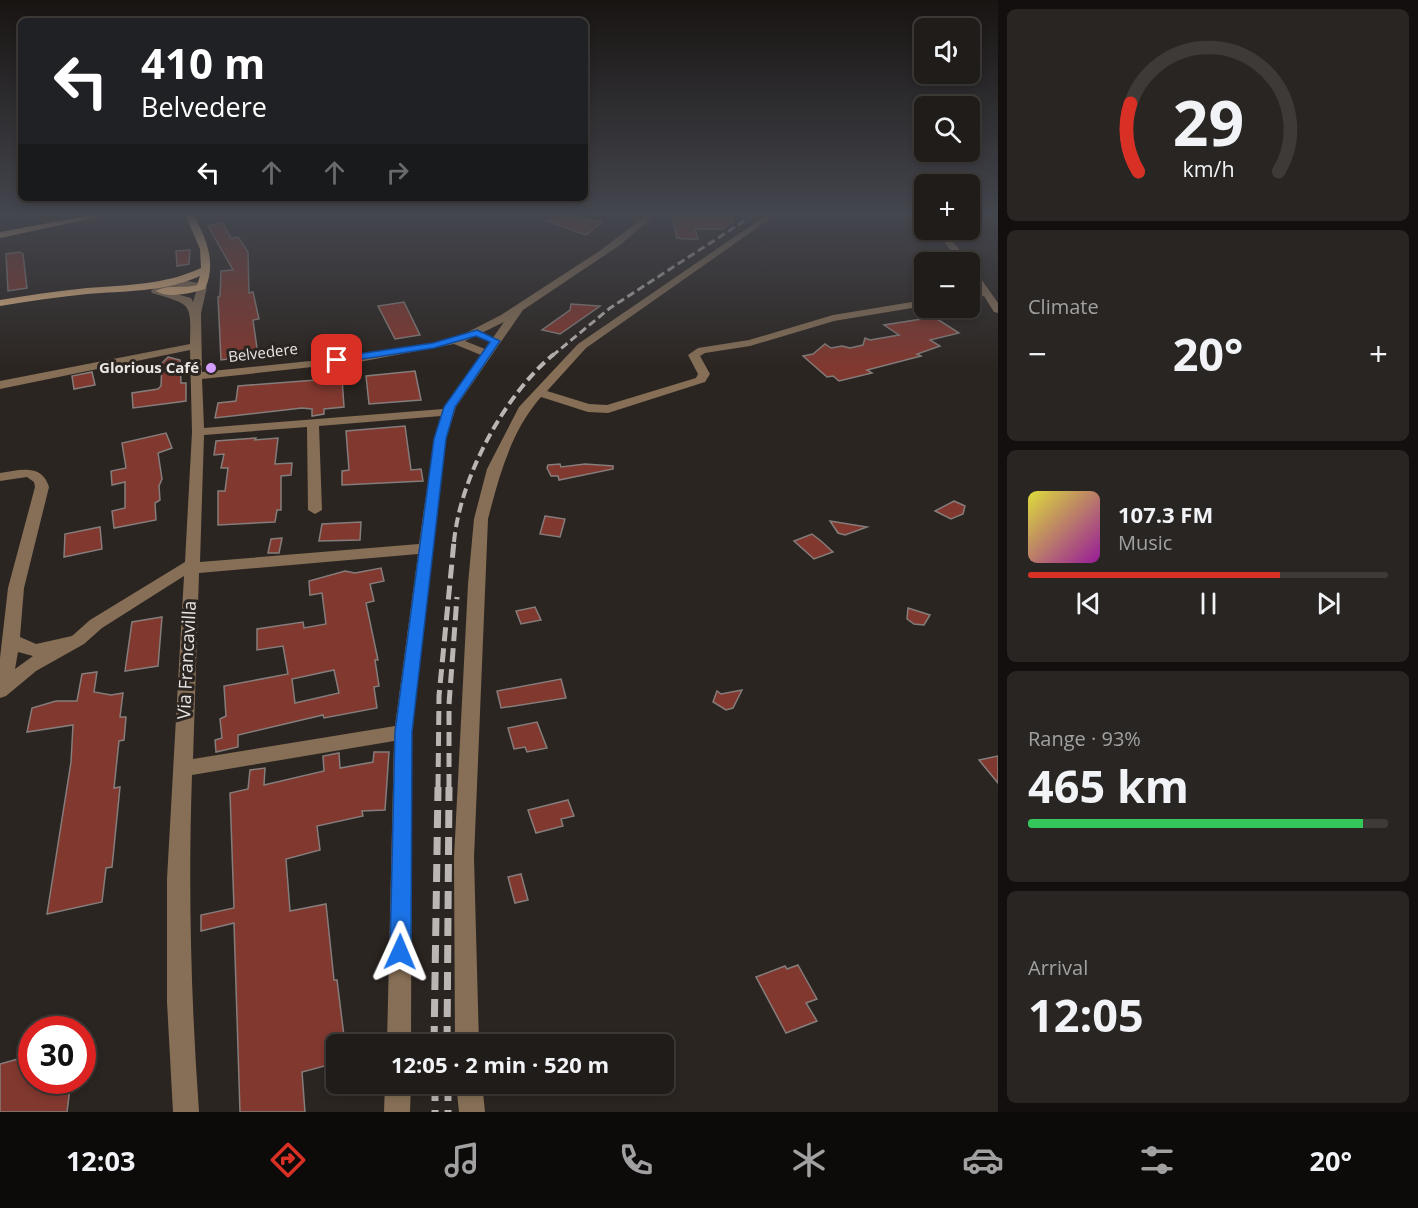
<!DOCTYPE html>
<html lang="en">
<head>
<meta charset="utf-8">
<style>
	:root { --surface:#201c19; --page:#282522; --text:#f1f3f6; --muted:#a2a1a2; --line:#3d3a38; --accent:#d93025 }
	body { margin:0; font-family:"Open Sans",sans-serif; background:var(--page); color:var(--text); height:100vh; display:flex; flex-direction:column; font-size:22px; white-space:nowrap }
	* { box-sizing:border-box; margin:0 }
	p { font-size:20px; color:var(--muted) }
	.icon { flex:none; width:33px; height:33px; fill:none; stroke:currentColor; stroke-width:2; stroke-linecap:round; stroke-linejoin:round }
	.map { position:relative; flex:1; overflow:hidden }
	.details { display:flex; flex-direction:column; gap:9px; padding:9px; background:#120f0e; width:420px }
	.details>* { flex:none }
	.hud { position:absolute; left:18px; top:18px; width:570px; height:183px; border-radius:9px; box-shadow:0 3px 9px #0003,0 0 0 2px var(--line); background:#202124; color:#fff; overflow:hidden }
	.tools { position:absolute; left:914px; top:18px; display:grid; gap:12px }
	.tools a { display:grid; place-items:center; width:66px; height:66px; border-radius:9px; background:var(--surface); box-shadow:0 3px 9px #0003,0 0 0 2px var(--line); font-size:30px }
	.speed { position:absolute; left:18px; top:1016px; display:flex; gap:12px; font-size:30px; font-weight:700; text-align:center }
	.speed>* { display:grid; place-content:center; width:78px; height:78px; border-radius:50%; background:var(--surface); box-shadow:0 3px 9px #0003,0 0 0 2px var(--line); line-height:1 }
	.speed .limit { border:9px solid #d22; background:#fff; color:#111 }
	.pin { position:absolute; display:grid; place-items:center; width:51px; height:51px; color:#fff; margin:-26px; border-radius:12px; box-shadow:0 3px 9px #0006 }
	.me { position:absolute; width:66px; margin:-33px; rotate:1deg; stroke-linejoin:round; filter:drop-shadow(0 0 4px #0008) }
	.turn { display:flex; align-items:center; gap:21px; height:126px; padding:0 24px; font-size:27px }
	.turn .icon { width:78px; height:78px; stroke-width:2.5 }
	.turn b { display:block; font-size:42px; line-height:51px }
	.lanes { display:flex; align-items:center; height:57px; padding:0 24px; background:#0003; justify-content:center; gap:30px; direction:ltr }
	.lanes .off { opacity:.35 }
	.big { font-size:45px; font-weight:700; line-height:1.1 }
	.details .tile { flex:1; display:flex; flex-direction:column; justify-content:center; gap:9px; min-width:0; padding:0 21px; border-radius:9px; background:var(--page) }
	.details .dial { align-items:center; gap:0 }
	.dial svg { height:156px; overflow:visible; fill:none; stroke:var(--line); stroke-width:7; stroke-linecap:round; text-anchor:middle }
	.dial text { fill:var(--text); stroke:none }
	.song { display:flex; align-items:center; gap:18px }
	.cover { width:72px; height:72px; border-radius:9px; background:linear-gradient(135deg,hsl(60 70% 55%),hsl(300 70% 35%)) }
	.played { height:6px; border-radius:3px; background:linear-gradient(90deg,var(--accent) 70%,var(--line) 70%) }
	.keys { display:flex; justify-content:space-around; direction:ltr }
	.heat { display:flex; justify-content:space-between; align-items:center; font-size:33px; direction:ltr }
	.charge { height:9px; border-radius:4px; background:linear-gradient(90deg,#34c759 93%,var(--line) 0) }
	.trip { position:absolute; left:326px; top:1034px; width:348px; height:60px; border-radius:9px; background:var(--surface); box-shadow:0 3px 9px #0003,0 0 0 2px var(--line); font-weight:700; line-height:60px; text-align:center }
	.tab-bar { display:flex; height:96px; justify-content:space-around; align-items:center; background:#0d0b0a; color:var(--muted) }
	.tab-bar .icon { width:42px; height:42px }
	.tab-bar .selected { color:var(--accent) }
	.tab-bar b { font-size:27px; color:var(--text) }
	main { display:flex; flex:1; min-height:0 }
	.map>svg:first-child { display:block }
</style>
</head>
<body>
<main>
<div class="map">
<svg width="998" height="1112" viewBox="0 0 998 1112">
	<rect width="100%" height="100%" fill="#2b2521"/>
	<g fill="#81382f" stroke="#857d7b" stroke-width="1.5" fill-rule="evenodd">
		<path d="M557,214H559L602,222L586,235L547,221Z"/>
		<path d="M672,214H730L733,222L722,229H695L698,239H684L677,238Z"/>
		<path d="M223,223L231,238L238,237L248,252L249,293L253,292L259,319L253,320L258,355L221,360L218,297L220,296L221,271L233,270L208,226Z"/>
		<path d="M190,250L189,264L177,266L176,251Z"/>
		<path d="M20,252L23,254L27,288L8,291L6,254Z"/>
		<path d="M404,302L420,335L395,339L378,306Z"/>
		<path d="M571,304L600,306L560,334L542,330L570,310Z"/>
		<path d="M934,317L959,333L930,340L940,346L917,354L921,356L867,370L872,373L839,381L833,376L827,377L803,356L813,354L825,344L831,348L842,346L850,348L863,345L865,338L870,340L899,335L884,325Z"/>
		<path d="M168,357L180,360L181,383H186V401L133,408L132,393L158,389L161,386L162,363Z"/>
		<path d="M415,371L421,400L369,404L366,376Z"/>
		<path d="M92,372L95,385L74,389L72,376Z"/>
		<path d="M342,378L344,407L324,409V414L312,416V409L302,408L215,418L218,403L236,401L238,386Z"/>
		<path d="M405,426L411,470L421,469L423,481L342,485V471L349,470L346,431Z"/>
		<path d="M166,433L172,448L158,453L162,479L159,486L160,500L155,503L156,520L114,528L112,511L125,508V482L112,485L111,471L126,468L122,443Z"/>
		<path d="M256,438L255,440L278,438L275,464L292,463L291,475L281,476V510H277L275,522L218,525V491H225L228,468H221L224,454L214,455L216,441Z"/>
		<path d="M560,464L561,467L585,464L613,466V469L559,480L558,476H551L547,468L548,465Z"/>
		<path d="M954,501L965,506L963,514L951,519L935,511Z"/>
		<path d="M545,516L565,519L560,537L540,534Z"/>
		<path d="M830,521L867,527L845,535L838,533Z"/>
		<path d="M361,522L360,540L319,541L322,524Z"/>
		<path d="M100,527L102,549L64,557L65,534Z"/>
		<path d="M812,534L821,541L833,552L814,559L794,541Z"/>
		<path d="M282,538L279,553H268L271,539Z"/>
		<path d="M381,568L384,581L370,584L374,601L366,603L378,660H375L379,686L374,687L377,708L324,718L323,715L238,735V747L216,752L215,740L222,738L220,719L226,716L224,686L288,674L283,646L257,650V629L303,622L304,628L326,624L322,593L310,595L309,581L345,571L355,573ZM334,670L339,693L295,703L292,679Z"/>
		<path d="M535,607L541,620L521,624L516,611Z"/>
		<path d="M908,608L930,615L924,625L914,624L907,619Z"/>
		<path d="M162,617L158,666L125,671L132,622Z"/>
		<path d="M97,672L94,692L111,695L123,693L120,717H126L124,740L119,741L114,788L120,787L112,867L106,868L102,902L47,914L71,762L73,725L27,732L32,708L56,701H77L82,674Z"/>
		<path d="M561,679L566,698L501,708L497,691Z"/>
		<path d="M742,690L733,708L726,710L713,702L717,691L721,694Z"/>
		<path d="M537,722L547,748L527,752L525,747L514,749L508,728Z"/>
		<path d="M374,752H389L385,810L362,811L363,816L317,826L320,850L286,859L290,911L326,904L334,980H337L345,1044H336V1063L302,1072L305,1112H240L234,923L201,931V915L234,908L230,793L248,789L250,770L265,768L264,785L324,771L323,756L339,753L340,768L373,762Z"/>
		<path d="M998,756V783L979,760Z"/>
		<path d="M568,800L574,816L561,819L563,826L536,833L528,810Z"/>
		<path d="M521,874L528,900L515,903L508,877Z"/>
		<path d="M798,965L817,999L806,1003L817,1021L786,1033L756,977L785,966L787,969Z"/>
		<path d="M32,1055V1080H71L67,1112H0V1064Z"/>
	</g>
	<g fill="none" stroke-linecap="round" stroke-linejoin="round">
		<g fill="#866f56" fill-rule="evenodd">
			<path d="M648,214H656L620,245L523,310L456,407L446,439L412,732L411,1044H387L394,741L192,775C188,889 191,999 199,1112H173L167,1002V879L184,576L102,628L84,644L36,671L6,696L0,698V658L8,588L35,487L34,482L27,477L0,481V473C19,470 42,463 49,487L24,588L20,637L36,644L72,636L90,620L185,562L192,432L190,350L0,389V381L190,344C191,302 192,305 152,293L151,291L154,288L151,286C162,278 196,279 207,287L201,313L202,372L359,356L424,345L464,334L501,315L601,250ZM187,287L197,289L193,302L191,298L159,289ZM504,322L485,349L465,341ZM454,344L481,355L443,409L204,428L202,379L359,362ZM441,416L434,439L419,544L200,562L204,435L307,427L308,510L315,514L322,510L319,426ZM418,554L395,726L193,759L199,573ZM18,652L33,656L15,669Z"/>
			<path d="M768,214H777L586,348L547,391L589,404L607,405L696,378L698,374L688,355L698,348L749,340L833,315L924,300V306L834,321L750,346L705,353L700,356L710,374L705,382L608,413L588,412L541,397C511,431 499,476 488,519L474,858L479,1044H455L454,858L468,584L474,519L487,469L519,407L578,344Z"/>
			<path d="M935,230H943L968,260L970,262L969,263L960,262Z"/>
			<path d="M969,265L972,266L998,303V313L994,312L984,296L969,299V293L980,291L969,275Z"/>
			<path d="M385,1083H411L410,1112H384Z"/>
			<path d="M456,1083H482L485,1112H459Z"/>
		</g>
		<g fill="#e7b883" fill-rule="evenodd">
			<path d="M97,214H112L0,238V232Z"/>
			<path d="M185,214H193C206,238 217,262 205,289C192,293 168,299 156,291C166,284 185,289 197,285L200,276C165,292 124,291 87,294C58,297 29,301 0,306V300C29,295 58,291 87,288C127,285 164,285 201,268L200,249Z"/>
		</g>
		<path stroke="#bbb6b4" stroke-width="3" stroke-dasharray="8 4" stroke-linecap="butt" d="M552,356L610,308L755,214"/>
		<path stroke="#bbb6b4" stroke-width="4" stroke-dasharray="10 5" stroke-linecap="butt" d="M454,542C460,478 504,395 554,354"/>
		<g stroke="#bbb6b4" stroke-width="5" stroke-dasharray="14 7" stroke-linecap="butt">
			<path d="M438,788L439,696L454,541"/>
			<path d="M449,788V704L457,597"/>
		</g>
		<g stroke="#bbb6b4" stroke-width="7" stroke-dasharray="18 9" stroke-linecap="butt">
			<path d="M434,1044L438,787"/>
			<path d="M447,1044L449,787"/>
			<path d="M435,1083V1112"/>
			<path d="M448,1083V1112"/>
		</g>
	</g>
	<linearGradient id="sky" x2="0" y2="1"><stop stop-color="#181412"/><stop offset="0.58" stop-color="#44464e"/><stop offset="1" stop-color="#44464e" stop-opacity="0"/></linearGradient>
	<rect width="998" height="369" fill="url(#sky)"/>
	<path fill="#1a73e8" stroke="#114b97" stroke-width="1.5" d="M477,330L500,341L455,407L446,439L412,732L411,952L408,960L400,963L393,960L390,952L395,732L434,439L444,407L490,342L476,336L434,348L337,363L332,360L337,357L433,343Z"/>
	<circle fill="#d29dfd" stroke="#2b2521" stroke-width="2" cx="211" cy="368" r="6"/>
	<g text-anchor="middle" stroke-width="6" stroke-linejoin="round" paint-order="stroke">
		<g font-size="15" fill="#e9e5e3" stroke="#2b2521">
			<text transform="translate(263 353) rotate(-7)" y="5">Belvedere</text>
		</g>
		<g font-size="15" font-weight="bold" fill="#e9e5e3" stroke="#2b2521" text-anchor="end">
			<text x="199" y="373">Glorious Café</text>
		</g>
		<g font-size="18" fill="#e9e5e3" stroke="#2b2521">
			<text transform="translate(187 660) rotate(-87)" y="6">Via Francavilla</text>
		</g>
	</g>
</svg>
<div class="tools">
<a><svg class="icon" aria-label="sound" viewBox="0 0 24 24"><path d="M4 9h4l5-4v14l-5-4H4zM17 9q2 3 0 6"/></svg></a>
<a><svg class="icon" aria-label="search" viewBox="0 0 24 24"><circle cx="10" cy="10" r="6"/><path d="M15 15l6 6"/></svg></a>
<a>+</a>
<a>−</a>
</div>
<div class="speed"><div class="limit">30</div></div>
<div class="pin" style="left:337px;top:360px;background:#d93025"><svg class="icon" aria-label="arrive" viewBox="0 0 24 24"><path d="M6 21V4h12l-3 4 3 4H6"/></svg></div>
<svg class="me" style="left:400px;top:952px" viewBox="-20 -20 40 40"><path d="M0-17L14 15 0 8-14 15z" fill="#1a73e8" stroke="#fff" stroke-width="4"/></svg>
<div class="trip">12:05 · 2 min · 520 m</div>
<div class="hud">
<div class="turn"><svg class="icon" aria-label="left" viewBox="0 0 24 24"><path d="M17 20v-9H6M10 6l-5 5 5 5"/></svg><div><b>410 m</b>Belvedere</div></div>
<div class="lanes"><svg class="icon" aria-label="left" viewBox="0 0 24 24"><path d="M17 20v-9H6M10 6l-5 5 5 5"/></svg><svg class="icon off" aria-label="ahead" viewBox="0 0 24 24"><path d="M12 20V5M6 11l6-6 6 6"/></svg><svg class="icon off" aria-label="ahead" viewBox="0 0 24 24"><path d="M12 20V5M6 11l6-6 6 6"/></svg><svg class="icon off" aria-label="right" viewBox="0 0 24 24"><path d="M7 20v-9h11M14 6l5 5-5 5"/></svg></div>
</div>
</div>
<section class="details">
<div class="tile dial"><svg viewBox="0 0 100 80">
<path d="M14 69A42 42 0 1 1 86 69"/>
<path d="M14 69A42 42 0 0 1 10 34" stroke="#d93025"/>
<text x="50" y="56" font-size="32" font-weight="700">29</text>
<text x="50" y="72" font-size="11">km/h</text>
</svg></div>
<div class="tile"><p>Climate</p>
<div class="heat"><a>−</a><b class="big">20°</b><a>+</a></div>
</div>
<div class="tile">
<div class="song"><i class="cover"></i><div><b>107.3 FM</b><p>Music</p></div></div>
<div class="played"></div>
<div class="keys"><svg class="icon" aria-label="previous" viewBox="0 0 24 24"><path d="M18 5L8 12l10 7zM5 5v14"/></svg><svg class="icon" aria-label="pause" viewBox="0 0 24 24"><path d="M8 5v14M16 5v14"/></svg><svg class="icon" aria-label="next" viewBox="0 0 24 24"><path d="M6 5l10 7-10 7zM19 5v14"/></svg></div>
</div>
<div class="tile"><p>Range · 93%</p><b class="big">465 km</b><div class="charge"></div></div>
<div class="tile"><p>Arrival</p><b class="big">12:05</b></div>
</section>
</main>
<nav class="tab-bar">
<b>12:03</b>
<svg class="icon selected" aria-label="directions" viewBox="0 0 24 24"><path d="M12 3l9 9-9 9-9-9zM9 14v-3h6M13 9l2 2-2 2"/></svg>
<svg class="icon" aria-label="music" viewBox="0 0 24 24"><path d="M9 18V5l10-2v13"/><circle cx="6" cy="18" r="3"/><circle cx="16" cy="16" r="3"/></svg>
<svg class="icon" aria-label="phone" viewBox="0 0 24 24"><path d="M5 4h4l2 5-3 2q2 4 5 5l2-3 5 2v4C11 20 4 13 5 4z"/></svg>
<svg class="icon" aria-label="climate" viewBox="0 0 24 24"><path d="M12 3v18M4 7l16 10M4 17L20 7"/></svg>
<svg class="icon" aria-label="car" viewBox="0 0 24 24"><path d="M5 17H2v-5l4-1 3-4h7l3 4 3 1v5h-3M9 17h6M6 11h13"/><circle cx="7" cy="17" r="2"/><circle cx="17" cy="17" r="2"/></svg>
<svg class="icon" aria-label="filters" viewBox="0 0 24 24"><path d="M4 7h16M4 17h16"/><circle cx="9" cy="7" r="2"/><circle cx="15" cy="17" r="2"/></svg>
<b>20°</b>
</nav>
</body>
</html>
